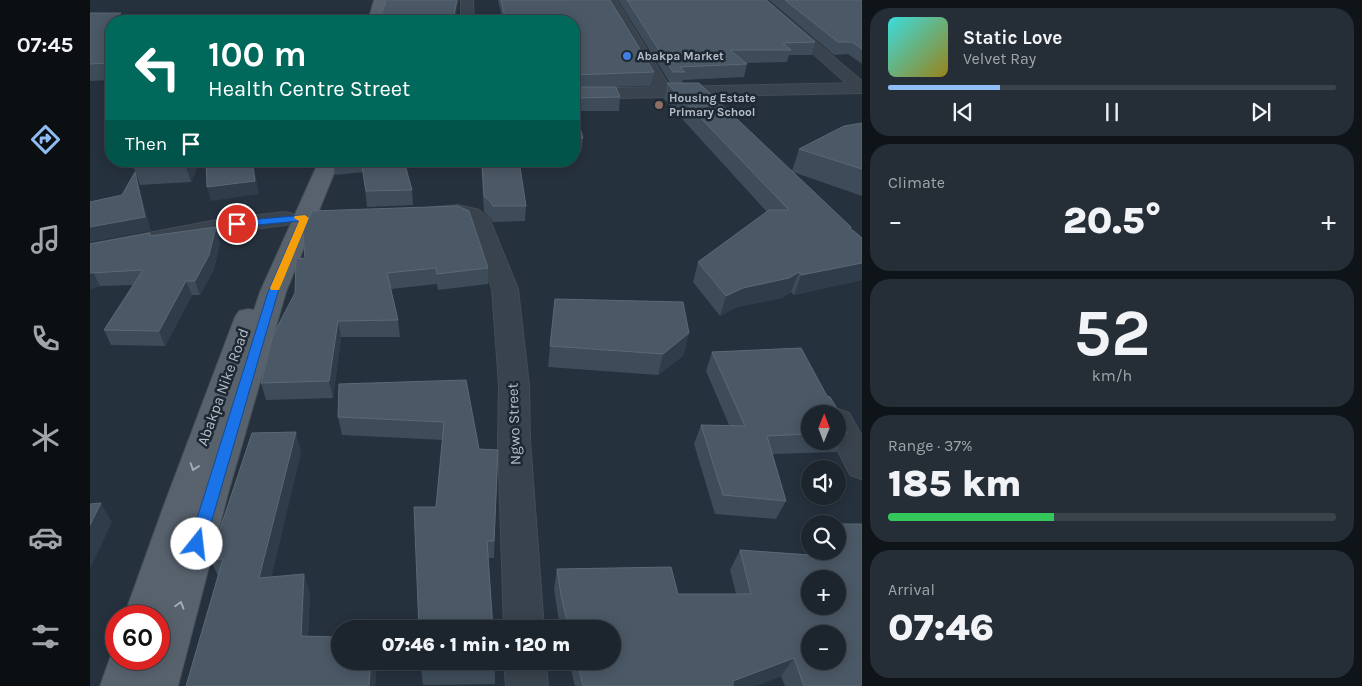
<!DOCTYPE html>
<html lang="en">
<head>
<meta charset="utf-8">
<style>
	:root { --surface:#1c252e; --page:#252d36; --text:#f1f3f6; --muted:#a0a5aa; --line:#3a424a; --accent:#8fbdf3 }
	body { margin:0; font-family:Karla,sans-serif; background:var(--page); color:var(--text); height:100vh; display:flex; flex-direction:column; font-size:19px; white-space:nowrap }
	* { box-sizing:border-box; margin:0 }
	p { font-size:16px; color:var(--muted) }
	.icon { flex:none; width:28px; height:28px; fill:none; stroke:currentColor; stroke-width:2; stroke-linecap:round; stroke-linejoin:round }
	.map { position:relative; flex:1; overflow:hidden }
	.side { display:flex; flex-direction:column; gap:8px; padding:8px; background:#0f1419; width:500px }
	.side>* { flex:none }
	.top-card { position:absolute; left:15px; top:15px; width:475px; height:152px; border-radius:20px; box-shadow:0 2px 12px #0003,0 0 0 1px var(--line); background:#00695c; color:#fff; overflow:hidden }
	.needle { width:32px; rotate:1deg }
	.controls { position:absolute; left:711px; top:405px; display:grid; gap:10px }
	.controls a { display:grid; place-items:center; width:45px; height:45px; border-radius:50%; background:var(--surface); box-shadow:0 2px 12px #0003,0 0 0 1px var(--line); font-size:25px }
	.speed { position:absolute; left:15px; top:605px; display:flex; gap:10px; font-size:25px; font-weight:700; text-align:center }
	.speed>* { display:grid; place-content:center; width:65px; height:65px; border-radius:50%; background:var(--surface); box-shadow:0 2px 12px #0003,0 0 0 1px var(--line); line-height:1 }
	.speed .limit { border:8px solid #d22; background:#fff; color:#111 }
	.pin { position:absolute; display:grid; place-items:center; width:42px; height:42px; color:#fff; margin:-21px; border:2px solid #fff; border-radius:50%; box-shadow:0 1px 5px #0007 }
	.me { position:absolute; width:55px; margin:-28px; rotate:16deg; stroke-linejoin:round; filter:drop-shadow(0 0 4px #0008) }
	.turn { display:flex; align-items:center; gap:18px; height:105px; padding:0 20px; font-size:22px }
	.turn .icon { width:65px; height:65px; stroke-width:2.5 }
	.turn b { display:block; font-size:35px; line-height:42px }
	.then { display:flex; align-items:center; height:48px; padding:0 20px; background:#0003; gap:10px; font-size:19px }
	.big { font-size:38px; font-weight:800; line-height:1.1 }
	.side .widget { flex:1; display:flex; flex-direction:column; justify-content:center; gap:8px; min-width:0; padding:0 18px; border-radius:20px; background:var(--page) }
	.side .dial { align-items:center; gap:0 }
	.dial b { font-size:65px; line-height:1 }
	.song { display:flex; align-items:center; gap:15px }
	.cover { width:60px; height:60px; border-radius:8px; background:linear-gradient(135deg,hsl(180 70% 55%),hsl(50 70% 35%)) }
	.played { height:5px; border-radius:2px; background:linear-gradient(90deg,var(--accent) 25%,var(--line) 25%) }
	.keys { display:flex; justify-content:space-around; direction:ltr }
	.heat { display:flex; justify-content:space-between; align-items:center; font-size:28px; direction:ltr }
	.charge { height:8px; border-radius:4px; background:linear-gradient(90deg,#34c759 37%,var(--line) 0) }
	.trip { position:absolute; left:241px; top:620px; width:290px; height:50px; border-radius:25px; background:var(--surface); box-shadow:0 2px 12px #0003,0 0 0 1px var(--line); font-weight:800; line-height:50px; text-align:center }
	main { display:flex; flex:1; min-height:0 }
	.menu { display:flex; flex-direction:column; width:90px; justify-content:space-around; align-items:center; background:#0b0f12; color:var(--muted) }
	.menu .icon { width:35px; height:35px }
	.menu .on { color:var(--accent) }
	.menu b { font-size:22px; color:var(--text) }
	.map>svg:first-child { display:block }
</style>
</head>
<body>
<main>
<nav class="menu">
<b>07:45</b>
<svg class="icon on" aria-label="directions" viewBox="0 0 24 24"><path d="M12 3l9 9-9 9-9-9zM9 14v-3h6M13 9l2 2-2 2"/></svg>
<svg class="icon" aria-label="music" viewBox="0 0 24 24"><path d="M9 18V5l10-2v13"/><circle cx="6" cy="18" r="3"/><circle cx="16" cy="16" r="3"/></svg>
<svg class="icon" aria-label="phone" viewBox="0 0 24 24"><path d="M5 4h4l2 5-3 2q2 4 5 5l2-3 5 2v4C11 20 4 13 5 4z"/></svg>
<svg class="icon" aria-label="climate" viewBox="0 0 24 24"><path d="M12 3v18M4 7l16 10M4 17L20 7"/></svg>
<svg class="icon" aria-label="car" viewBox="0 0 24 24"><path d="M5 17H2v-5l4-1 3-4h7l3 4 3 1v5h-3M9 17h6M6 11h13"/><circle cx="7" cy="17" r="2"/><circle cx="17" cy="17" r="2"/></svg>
<svg class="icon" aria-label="filters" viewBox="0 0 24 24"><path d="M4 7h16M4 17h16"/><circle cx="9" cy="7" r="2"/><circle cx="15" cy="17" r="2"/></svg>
</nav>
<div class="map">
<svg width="772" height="686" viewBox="0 0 772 686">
	<rect width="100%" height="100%" fill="#25313d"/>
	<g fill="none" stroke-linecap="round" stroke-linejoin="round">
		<g stroke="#424c56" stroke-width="2">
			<g id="minor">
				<path d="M371,0H383L384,21H371Z"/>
				<path d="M514,0H526L583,92L581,95H569Z"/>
				<path d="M663,0H676L772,81V93L765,91Z"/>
				<path d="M368,205L389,210L399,218L428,289L439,385L440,440L454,629H414L408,440L409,385L402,289L381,226C367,214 352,222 335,218L332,213L335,208Z"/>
				<path d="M748,409L759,413L772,436V479L760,475L743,441H748V414H736Z"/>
				<path d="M414,661H456L458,686H416Z"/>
			</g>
		</g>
		<g stroke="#424c56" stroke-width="2">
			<g id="tertiary">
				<path d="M772,83V93L484,99V89Z"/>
				<path d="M195,212L203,214L206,219L203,224L132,233L0,258V244L132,219Z"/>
			</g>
		</g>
		<g stroke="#424c56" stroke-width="2">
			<g id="primary">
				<path d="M284,0H296L291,21H278Z"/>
				<path d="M229,161H249L196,292L139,490L88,686H10L25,644L26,659H69V616H34L74,505L145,317L149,311L158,309L164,310L170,292Z"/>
			</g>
		</g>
		<use href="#minor" fill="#39434d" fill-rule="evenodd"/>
		<use href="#tertiary" fill="#39434d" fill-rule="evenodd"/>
		<use href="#primary" fill="#57626d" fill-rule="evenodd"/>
	</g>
	<g fill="#3e4c59" fill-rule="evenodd">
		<path d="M408,0H520L564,72L561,86L520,87L530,97L529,111H485L493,138L491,152H484V21H413Z"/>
		<path d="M528,0H676L725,42L722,55H699L697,62L656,63L657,64L654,77L593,80L592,83L702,171L709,149L772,123V196L703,172L761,230L772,238V280L704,295L701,292L692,298L647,307L630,316L603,282L608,262L677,212L574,99L577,83H580Z"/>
		<path d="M679,0H772V64L758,54L744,55Z"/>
		<path d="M0,13L21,21V80L0,81Z"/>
		<path d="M110,161L101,182L50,185L43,166Z"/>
		<path d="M243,161H314L322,190L323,205L277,207L273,172L245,175Z"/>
		<path d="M391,161H429L436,206L435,221L403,222L400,217L394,212Z"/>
		<path d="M61,236L130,242L124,269L110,295H102L75,346L21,345L14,330L43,285L10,286L0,289V244Z"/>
		<path d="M215,258L398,268V284L348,290L347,284L301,289L308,320L310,337H251L243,398L176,400L171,383L205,293Z"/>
		<path d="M460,346L594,355L568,375L458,367Z"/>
		<path d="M711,348L737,396L740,397L754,420L752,424L757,433L746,452L682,454L696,501L686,519L625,514L604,444L611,425H639L616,371L622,352ZM720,414H748V441H720Z"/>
		<path d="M376,380L389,449L408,450L404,558H398L346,507L353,440L252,435L248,417Z"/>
		<path d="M211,452L181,577L220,593L218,636L287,661L285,686H96L128,576L120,559Z"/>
		<path d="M650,550L729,555L728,551H748L772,686H695L691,676L666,686H485L479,661H522V629H471L468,615L464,589L467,569L588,594H646L640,570Z"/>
		<path d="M405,668V684L333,685L331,669Z"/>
	</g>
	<g fill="#2f3c49">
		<path d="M367,0H369L365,21H363Z"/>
		<path d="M31,13L34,21L23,19Z"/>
		<path d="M96,161H110L101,182L95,164Z"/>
		<path d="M162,161H163L164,166L169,194L121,201L117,187Z"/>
		<path d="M45,172L49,186L61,231L0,242V227L55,217Z"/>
		<path d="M126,227L130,242L124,269L110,295L105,281Z"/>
		<path d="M772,263V280L704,295L711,275Z"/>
		<path d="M3,272L10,286L0,289V273Z"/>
		<path d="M709,272L701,292L692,298L647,307L630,316L636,296L653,288Z"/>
		<path d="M96,281L102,295L75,346L69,331Z"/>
		<path d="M248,321L251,337L243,398L239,381Z"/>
		<path d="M599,333L594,355L568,375L573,354Z"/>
		<path d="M206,432L211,452L177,597L169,578Z"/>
		<path d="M11,503L22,522L0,569V525Z"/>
		<path d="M214,574L220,593L217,654L211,636Z"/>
		<path d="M704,658L691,676L666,686H640L643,681Z"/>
		<path d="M281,661H287L285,686H279Z"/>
	</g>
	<g fill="#4b5865" stroke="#5b6875" fill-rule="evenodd">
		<path d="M296,0H367L363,21H290Z"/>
		<path d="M411,0H520L564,72L484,75V87H526L530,97L484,98V21H416Z"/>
		<path d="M537,0H676L725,42L693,43L701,50H640L657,64L590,67L595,72H583Z"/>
		<path d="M695,0H772V49L762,42H748Z"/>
		<path d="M0,13H31L23,19L60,21H21V63L0,64Z"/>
		<path d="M160,17H244L242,21H157Z"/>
		<path d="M577,83H609L761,227V230L764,231L772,238V263L711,275L709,272L699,278L653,288L636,296L608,262L679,210H699Z"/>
		<path d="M484,108L493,138H484Z"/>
		<path d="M772,123V169L709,149L754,126Z"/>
		<path d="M46,161H96L95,164L43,166Z"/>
		<path d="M116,161H162L165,181L117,187Z"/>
		<path d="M271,161H314L322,190L276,191Z"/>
		<path d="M392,161H429L436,206H403L400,201L394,196Z"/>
		<path d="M45,172L55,217L0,227V202L32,195Z"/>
		<path d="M368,206L379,211L398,268L347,274L346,268L297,273L308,320L248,321L239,381L171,383L183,335L205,293L206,259L215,258L213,232L222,211Z"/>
		<path d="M126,227L119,255L105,281H96L69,331L14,330L53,270L0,273V244L60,233V236Z"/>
		<path d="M465,299L593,302L599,333L573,354L460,346Z"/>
		<path d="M711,348L737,396L740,397L754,420L752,423L757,433H748V414H720V434L677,436L696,501L633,495L611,425L655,426L622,352Z"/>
		<path d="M376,380L389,449L408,450L404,541H397L403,629H329L324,507H346L354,422L248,417L249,384Z"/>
		<path d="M206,432L169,578L214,574L211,636L250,637V661H281L279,686H96L133,559H120L162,433Z"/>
		<path d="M11,503L0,525V504Z"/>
		<path d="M748,524H772V686H714L704,658L643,681V686H493L487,661H522V629H479L471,595L467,569L581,567L588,594H661L650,550L747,557L746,551H748ZM720,579H748V606H720ZM720,634H748V661H720Z"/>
		<path d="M331,661H405V668L331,669Z"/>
	</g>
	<defs><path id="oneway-chevron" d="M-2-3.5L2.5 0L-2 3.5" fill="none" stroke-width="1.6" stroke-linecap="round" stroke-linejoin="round" transform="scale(1.25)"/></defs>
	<g stroke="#a2acb6">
		<use href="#oneway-chevron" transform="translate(104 467) rotate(109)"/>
		<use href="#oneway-chevron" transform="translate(90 605) rotate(-74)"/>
	</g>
	<path fill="#1a73e8" stroke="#114b97" d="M215,215L219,218L188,292L115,544L112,548L107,550L102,548L99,544L178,292L209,221L147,227L143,224L147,221Z"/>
	<path fill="#f59e0b" d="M215,215L219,218L190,288L189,290H181L180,288L209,221L204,218L205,216Z"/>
	<circle fill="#3f7fe0" stroke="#1e2832" stroke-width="2" cx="537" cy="56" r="5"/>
	<circle fill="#8d6e63" stroke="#1e2832" stroke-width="2" cx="569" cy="105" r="5"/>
	<g text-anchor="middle" stroke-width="5" stroke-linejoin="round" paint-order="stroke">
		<g font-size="12" font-weight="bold" fill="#b5bec8" stroke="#1e2832" text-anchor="start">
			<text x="547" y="60">Abakpa Market</text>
			<text x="579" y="102">Housing Estate<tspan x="579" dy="14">Primary School</tspan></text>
		</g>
		<g font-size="15" fill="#b5bec8" stroke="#1e2832">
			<text transform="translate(133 387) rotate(-70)" y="5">Abakpa Nike Road</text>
			<text transform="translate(424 424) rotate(-92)" y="5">Ngwo Street</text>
		</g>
	</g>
</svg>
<div class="controls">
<a><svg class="needle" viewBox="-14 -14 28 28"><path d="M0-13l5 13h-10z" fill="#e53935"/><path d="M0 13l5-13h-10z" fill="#a0a5aa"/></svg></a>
<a><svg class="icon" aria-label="sound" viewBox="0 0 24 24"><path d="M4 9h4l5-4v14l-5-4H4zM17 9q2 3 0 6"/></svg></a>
<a><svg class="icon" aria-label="search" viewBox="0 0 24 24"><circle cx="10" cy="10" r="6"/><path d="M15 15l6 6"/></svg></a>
<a>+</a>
<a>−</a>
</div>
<div class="speed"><div class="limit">60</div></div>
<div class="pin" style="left:147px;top:224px;background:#d93025"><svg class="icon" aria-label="arrive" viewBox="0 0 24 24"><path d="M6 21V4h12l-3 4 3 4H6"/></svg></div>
<svg class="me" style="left:107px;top:544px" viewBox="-20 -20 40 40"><circle r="19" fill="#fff"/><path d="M0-13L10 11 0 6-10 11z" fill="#1a73e8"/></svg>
<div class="trip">07:46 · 1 min · 120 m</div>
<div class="top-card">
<div class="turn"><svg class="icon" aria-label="left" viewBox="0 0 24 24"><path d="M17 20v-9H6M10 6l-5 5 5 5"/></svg><div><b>100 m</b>Health Centre Street</div></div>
<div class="then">Then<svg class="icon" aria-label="arrive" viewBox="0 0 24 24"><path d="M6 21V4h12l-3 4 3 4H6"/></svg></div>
</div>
</div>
<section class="side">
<div class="widget">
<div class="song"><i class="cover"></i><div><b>Static Love</b><p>Velvet Ray</p></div></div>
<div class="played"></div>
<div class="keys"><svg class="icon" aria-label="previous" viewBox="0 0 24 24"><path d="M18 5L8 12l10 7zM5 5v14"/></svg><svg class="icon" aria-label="pause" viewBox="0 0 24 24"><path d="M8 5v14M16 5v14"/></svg><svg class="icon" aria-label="next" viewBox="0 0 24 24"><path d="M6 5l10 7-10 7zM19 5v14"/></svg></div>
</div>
<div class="widget"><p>Climate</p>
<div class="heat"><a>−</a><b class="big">20.5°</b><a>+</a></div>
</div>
<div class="widget dial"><b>52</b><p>km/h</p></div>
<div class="widget"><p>Range · 37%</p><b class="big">185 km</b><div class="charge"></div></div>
<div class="widget"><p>Arrival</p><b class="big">07:46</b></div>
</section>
</main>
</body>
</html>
